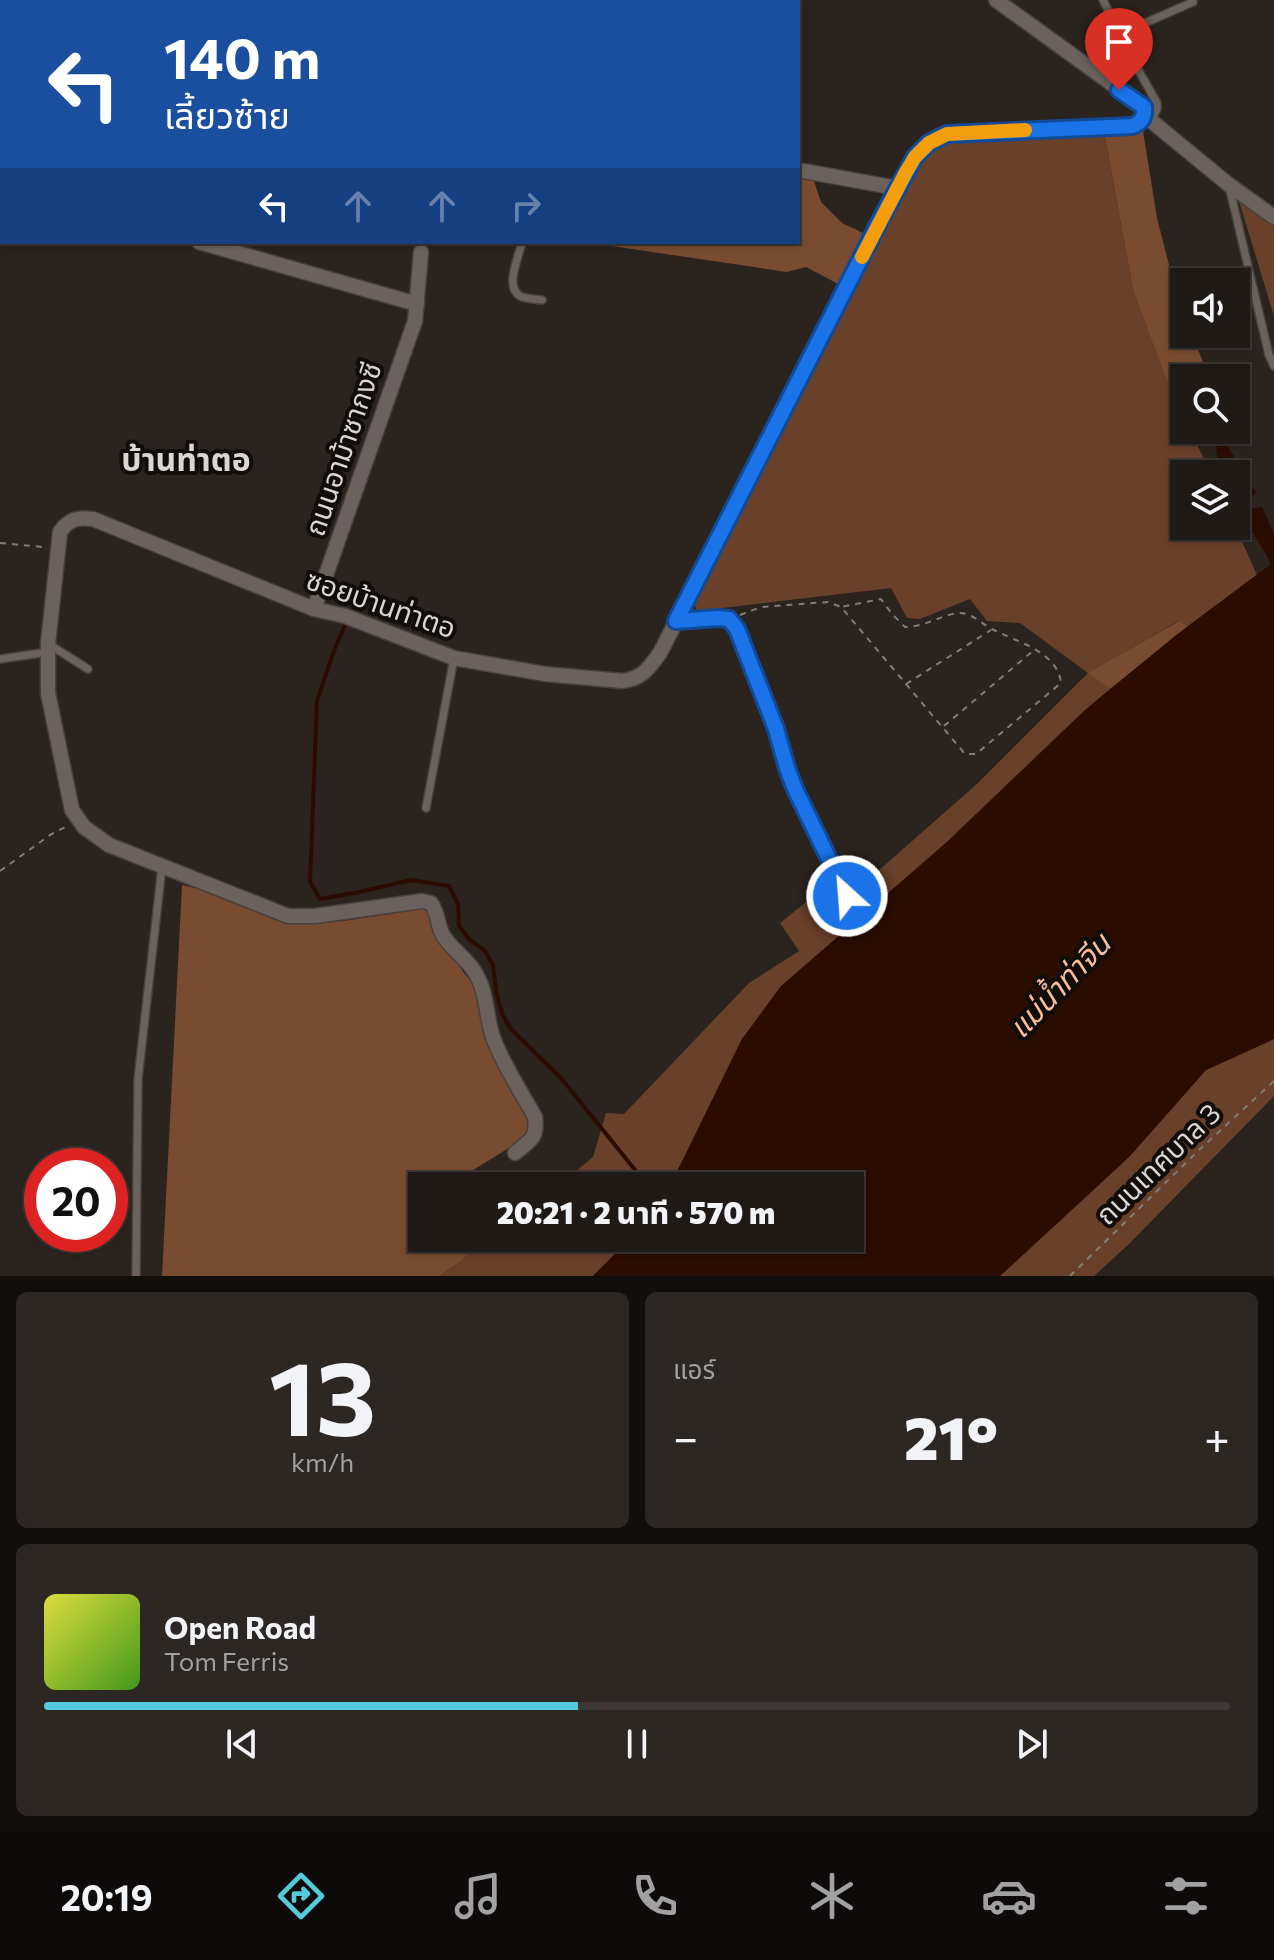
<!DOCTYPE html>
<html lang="th">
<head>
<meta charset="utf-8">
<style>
	:root { --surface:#201a16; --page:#2d2723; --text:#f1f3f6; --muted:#a2a1a1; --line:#3d3835; --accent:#53cbdb }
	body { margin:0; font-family:Commissioner,"Noto Sans Thai",sans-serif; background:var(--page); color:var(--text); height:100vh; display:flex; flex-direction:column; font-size:30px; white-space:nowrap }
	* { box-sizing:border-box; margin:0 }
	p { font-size:26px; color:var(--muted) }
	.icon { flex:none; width:44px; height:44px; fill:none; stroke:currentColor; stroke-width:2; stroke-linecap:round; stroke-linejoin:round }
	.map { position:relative; height:1276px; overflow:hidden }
	.side { display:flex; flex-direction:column; gap:16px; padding:16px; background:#120e0c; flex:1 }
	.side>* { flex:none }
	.hud { position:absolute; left:0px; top:0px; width:800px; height:244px; box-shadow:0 2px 6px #0004,0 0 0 2px var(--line); background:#1a4fa0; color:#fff; overflow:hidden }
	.tools { position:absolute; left:1170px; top:268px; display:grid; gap:16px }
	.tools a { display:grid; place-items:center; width:80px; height:80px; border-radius:0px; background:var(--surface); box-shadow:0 2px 6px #0004,0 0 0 2px var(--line); font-size:40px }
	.speed { position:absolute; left:24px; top:1148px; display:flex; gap:16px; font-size:40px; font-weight:700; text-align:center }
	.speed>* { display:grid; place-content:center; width:104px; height:104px; border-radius:50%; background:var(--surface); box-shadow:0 2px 6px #0004,0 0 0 2px var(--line); line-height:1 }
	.speed .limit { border:12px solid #d22; background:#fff; color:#111 }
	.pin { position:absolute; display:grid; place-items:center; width:68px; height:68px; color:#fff; margin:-82px -34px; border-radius:50% 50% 50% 0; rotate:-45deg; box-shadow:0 0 8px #0007 }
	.pin .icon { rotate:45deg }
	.me { position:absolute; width:88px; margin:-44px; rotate:334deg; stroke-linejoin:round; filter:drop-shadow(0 0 6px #0008) }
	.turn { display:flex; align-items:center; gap:28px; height:168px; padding:0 32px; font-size:36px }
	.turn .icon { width:104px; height:104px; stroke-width:2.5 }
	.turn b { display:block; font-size:56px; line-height:68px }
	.lanes { display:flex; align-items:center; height:76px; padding:0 32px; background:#0003; justify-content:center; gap:40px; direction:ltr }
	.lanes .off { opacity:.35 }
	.big { font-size:60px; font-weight:800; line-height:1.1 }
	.side .widget { flex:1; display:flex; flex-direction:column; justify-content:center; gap:12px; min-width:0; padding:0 28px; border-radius:12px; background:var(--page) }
	.side .dial { align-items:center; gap:0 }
	.dial b { font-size:104px; line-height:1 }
	.song { display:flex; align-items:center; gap:24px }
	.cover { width:96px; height:96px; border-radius:12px; background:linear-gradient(135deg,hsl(60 70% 55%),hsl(100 70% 35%)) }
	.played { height:8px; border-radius:4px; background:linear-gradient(90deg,var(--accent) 45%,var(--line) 45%) }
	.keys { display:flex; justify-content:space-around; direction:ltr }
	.heat { display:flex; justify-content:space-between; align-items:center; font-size:44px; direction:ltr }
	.side .tiles { flex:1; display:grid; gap:16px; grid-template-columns:1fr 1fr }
	.widget:last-child { grid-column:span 2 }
	.trip { position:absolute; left:408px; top:1172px; width:456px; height:80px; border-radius:0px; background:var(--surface); box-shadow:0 2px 6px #0004,0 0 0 2px var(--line); font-weight:800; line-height:80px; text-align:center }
	.dock { display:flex; height:128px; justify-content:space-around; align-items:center; background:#0d0a09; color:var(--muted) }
	.dock .icon { width:56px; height:56px }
	.dock .selected { color:var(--accent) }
	.dock b { font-size:36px; color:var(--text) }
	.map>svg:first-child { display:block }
</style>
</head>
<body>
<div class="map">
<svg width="1274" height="1276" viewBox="0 0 1274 1276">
	<rect width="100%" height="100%" fill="#2b231e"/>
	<g fill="#694029">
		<path d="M963,137H1105L1133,290L1165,375L1184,416V430H1190L1211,474H1184V526H1235L1257,575L1188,626L1178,621L1089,673L1110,689L1084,711L742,1039L670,1186H558L593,1157L606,1113L624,1114L749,983L799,951L780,923L820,891L842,911L864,898L861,886L978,783L1088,673L1020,623L987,621L970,599L920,619L907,618L891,588L697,611L693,600L923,153L941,140Z"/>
		<path d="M1238,198L1274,223V316Z"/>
		<path d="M1274,1039V1096L1129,1244L1094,1276H1000L1129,1157L1206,1070Z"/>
		<path d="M492,1238H631L593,1276H440Z"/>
	</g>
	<g fill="#794b30">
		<path d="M1143,131L1157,218L1176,292L1184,313V334H1192L1209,378H1184V416L1165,376L1133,290L1105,137Z"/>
		<path d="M798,175L813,178L821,202L842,223L863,233L840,285L806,267L787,272L592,243V242H798Z"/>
		<path d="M1179,621L1188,626L1110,689L1088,673Z"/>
		<path d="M182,885L207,891L282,921L295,922L343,921L428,908L433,925L464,973L473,983L481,1013L486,1040L533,1125L525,1138L454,1182L457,1186H422V1238H492L440,1276H162Z"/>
	</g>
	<g fill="#2a0c00">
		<path d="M1215,430H1218L1256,493L1244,500L1241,494L1236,493V474H1223L1217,458Z"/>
		<path d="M1262,507L1274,534V1039L1206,1070L1129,1157L1000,1276H593L631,1238H850V1186H670L742,1039L781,986L948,841L1084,711L1175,636L1271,564L1266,554L1242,516L1250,509Z"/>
	</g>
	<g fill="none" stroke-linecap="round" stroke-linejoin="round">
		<path stroke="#2a0c00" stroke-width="4" d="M347,621L335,648L317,701L310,882L320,899L359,892L411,880L449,886L458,904L459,926L469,939L485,951L493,965L496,992L503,1016L511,1029L561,1078L648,1186"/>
		<g stroke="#47413d" stroke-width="10">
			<g id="lane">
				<path d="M1103,0L1124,42"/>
				<path d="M1151,121L1157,109V103L1127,50C1124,42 1123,37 1129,30L1193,2"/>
				<path d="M1229,186L1269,355L1274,366"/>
				<path d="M522,242C519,257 503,289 522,297C528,299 536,299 542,300"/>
				<path d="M678,621L718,618L729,619L737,629L776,729L787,768L795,789L847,896"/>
				<path d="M50,645L88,669"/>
				<path d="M0,659L48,652"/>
				<path d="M426,808L454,658"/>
				<path d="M136,1276L138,1079L162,867"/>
			</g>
		</g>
		<g stroke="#47413d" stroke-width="17">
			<g id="street">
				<path d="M771,2L772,0"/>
				<path d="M1144,115L1228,184L1274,217"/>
				<path d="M798,170L897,188"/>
				<path d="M0,185H2"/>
				<path d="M199,242L417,304"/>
				<path d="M314,609L415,321L421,252"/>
				<path d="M515,1153C530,1140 538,1139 535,1117C521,1092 504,1066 494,1040C486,1020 488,999 479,980C472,962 454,952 444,937C436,924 440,916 431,903L422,901L315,916H288L109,845L84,827L72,810L48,693V644L60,532C69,519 77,517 93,519L314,609L345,616L454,658L545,674L622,681C642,679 649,668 660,653L897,188L915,157L929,143L947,134L1132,126C1141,123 1144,118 1144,107L996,0"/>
			</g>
		</g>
		<g stroke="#837d79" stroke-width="2" stroke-dasharray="6 6" stroke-linecap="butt">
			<path d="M414,2L415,0"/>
			<path d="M0,543L43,547"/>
			<path d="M740,615L761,607L828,602L841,607L965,754H976L1061,683C1058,652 1017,642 994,630C983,625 972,613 960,613C942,614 926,627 905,627L892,614L881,599L841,607"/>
			<path d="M906,684L991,630"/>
			<path d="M944,726L1034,650"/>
			<path d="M0,871L50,835L65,827"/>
			<path d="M1070,1276L1197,1152L1274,1081"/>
		</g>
		<use href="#lane" stroke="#6c625d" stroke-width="7"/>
		<use href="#street" stroke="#6c625d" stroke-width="14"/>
	</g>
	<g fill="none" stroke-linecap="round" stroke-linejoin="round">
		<g stroke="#114b97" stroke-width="20">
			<path id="route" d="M847,896L795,789L787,768L776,729L737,629L729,619L718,618L676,621L883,215L915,157L929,143L947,134L1132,126C1141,123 1145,118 1144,107L1119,90"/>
		</g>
		<use href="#route" stroke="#1a73e8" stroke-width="14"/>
		<path stroke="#f59e0b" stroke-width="14" d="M862,257L906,172L915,157L929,143L947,134L1025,130"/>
	</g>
	<g text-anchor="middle" stroke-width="8" stroke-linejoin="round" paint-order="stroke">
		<g font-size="28" fill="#dbd6d3" stroke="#110d0b">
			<text transform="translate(343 449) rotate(-71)" y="10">ถนนอาม้าซากงซี</text>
			<text transform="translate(381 604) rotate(19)" y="10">ซอยบ้านท่าตอ</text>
			<text transform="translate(1158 1164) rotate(-44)" y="10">ถนนเทศบาล 3</text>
		</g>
		<g font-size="30" font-style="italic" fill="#fabd9c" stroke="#110d0b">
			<text transform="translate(1060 986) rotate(-46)" y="10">แม่น้ำท่าจีน</text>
		</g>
		<g font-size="32" font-weight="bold" fill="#dbd6d3" stroke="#110d0b">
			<text x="186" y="471">บ้านท่าตอ</text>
		</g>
	</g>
</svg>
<div class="tools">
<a><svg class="icon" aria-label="sound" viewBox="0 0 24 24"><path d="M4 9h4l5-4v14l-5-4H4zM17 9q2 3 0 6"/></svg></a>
<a><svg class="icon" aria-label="search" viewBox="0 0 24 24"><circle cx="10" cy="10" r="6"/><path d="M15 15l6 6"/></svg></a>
<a><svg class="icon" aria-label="layers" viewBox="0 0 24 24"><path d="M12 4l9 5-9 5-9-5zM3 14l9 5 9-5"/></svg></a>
</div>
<div class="speed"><div class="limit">20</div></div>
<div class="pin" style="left:1119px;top:90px;background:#d93025"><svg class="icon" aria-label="arrive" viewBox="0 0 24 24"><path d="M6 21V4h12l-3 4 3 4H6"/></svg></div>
<svg class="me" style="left:847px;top:896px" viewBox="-20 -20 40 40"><circle r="17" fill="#1a73e8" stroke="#fff" stroke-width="3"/><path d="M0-11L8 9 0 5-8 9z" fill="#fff"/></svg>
<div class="trip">20:21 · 2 นาที · 570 m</div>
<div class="hud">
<div class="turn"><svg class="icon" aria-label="left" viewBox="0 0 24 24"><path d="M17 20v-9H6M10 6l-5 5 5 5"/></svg><div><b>140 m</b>เลี้ยวซ้าย</div></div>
<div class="lanes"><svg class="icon" aria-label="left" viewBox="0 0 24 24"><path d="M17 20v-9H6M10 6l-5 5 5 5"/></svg><svg class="icon off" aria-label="ahead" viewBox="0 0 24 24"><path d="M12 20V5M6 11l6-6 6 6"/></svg><svg class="icon off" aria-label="ahead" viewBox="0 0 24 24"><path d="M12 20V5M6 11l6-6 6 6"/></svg><svg class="icon off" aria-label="right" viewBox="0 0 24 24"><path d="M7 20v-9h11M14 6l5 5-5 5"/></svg></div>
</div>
</div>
<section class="side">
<div class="tiles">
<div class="widget dial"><b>13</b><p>km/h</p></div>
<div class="widget"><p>แอร์</p>
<div class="heat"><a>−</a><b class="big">21°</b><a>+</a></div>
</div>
<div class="widget">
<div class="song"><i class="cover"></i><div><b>Open Road</b><p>Tom Ferris</p></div></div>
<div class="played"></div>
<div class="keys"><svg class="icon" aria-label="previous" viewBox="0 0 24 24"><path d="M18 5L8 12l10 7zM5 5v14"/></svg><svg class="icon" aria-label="pause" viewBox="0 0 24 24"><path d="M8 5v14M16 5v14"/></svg><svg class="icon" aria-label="next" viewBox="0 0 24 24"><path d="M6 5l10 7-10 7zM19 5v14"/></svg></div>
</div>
</div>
</section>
<nav class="dock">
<b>20:19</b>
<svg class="icon selected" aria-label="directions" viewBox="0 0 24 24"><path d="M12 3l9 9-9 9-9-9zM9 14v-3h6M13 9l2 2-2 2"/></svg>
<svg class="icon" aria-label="music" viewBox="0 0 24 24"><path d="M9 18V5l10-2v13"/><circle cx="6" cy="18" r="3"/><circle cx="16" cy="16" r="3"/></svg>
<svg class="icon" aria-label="phone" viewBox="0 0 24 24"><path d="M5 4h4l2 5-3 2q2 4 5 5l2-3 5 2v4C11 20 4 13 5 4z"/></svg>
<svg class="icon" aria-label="climate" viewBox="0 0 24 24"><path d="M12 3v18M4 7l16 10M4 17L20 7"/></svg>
<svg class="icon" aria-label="car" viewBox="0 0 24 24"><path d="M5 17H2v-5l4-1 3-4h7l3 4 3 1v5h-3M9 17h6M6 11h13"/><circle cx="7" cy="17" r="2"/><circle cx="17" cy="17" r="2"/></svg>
<svg class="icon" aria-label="filters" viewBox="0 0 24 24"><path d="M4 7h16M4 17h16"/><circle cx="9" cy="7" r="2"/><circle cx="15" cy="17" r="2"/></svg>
</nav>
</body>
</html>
